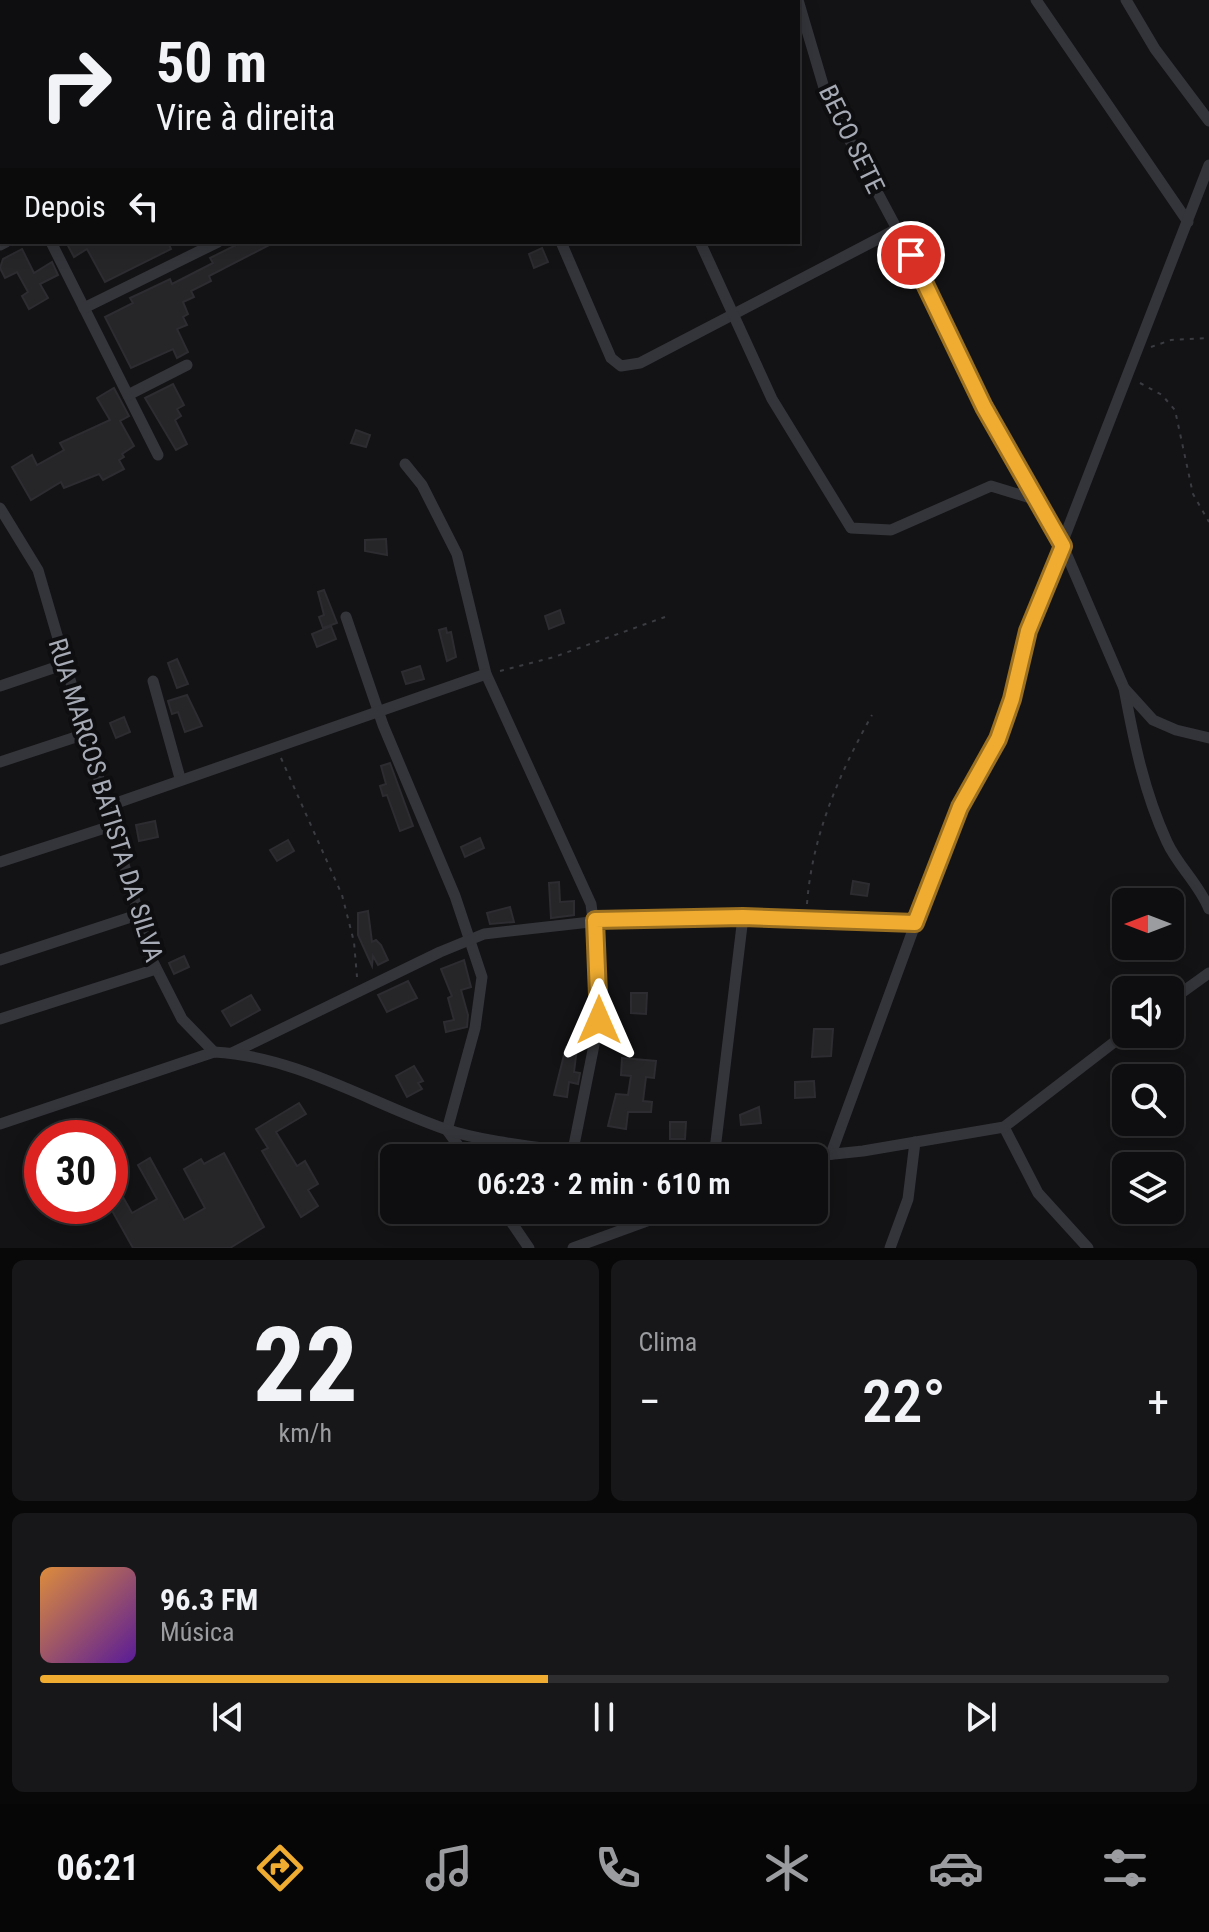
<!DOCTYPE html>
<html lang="pt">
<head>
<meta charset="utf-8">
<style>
	:root { --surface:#0e0e10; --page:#171719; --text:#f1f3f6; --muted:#9b9c9f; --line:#2e2e30; --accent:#efac31 }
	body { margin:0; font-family:"Roboto Condensed",sans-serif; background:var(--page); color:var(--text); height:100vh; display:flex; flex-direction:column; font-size:30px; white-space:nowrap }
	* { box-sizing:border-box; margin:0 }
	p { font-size:26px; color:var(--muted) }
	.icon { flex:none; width:44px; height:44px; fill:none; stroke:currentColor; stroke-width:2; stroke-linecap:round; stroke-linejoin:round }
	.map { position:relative; height:1248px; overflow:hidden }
	.panel { display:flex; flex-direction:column; gap:12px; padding:12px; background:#080809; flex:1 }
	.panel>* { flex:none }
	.banner { position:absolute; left:0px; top:0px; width:800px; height:244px; box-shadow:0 4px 20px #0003,0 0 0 2px var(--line); background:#0e0e10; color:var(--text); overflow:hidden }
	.needle { width:52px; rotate:270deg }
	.controls { position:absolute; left:1112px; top:888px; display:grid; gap:16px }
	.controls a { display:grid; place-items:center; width:72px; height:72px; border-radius:12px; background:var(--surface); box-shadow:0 4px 20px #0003,0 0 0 2px var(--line); font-size:40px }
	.speed { position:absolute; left:24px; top:1120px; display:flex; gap:16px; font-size:40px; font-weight:700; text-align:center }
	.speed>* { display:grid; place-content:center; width:104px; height:104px; border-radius:50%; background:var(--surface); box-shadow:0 4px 20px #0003,0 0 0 2px var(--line); line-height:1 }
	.speed .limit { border:12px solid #d22; background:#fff; color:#111 }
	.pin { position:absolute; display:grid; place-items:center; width:68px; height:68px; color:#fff; margin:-34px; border:4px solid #fff; border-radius:50%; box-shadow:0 2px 8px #0007 }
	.me { position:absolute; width:88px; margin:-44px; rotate:0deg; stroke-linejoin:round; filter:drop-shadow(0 0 6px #0008) }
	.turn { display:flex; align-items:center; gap:28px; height:168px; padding:0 24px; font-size:36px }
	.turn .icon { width:104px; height:104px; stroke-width:2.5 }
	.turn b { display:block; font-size:56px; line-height:68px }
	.then { display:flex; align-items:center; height:76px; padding:0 24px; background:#0003; gap:16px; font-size:30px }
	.big { font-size:60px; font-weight:600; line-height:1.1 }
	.panel .widget { flex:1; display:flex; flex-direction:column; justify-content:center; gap:12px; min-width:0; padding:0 28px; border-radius:12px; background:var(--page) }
	.panel .dial { align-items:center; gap:0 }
	.dial b { font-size:104px; line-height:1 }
	.song { display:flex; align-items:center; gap:24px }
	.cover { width:96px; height:96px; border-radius:12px; background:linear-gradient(135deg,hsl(30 70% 55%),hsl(270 70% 35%)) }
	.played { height:8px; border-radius:4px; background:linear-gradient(90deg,var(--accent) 45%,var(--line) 45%) }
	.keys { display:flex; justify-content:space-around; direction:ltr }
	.heat { display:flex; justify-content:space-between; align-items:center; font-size:44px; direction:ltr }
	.panel .tiles { flex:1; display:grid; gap:12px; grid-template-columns:1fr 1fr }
	.widget:last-child { grid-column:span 2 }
	.trip { position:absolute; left:380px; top:1144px; width:448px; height:80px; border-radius:12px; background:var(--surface); box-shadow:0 4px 20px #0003,0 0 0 2px var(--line); font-weight:600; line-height:80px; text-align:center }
	.dock { display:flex; height:128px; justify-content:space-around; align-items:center; background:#060606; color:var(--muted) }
	.dock .icon { width:56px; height:56px }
	.dock .current { color:var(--accent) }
	.dock b { font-size:36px; color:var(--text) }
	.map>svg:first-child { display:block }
</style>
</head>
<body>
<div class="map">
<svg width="1209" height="1248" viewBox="0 0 1209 1248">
	<rect width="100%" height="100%" fill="#131315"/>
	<g fill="#262629" stroke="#2d2d31" stroke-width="2">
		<path d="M66,242H168L171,249L105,282L87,249L74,257Z"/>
		<path d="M242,242H275L209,276L211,281L191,291L194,297L183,302L188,314L183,317L187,325L177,329L188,352L177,358L173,349L131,368L105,317L133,303L130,298L143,292L170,279L172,284L213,263L210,258Z"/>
		<path d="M542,248L548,262L534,268L529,254Z"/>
		<path d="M22,249L34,273L52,262L58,275L40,284L48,298L29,309L22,296L28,292L17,272L5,278L0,268L3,259Z"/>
		<path d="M173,384L184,405L177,409L181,416L175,420L187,444L176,450L145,398Z"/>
		<path d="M114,388L129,416L120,421L134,446L122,454L124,457L119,460L124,469L103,480L99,474L64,488L61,482L31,500L12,467L32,455L37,465L64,450L60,443L110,420L97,398Z"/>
		<path d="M356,430L370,435L366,447L351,443Z"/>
		<path d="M386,539L387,555L365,551V540Z"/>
		<path d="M324,590L337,623L323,628L319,617L324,615L318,592Z"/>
		<path d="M560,610L564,623L549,629L545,616Z"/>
		<path d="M331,626L336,639L317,647L312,634Z"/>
		<path d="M446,628L447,633L451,632L456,657L447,661L439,630Z"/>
		<path d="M177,659L188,684L177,688L168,663Z"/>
		<path d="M420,666L424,679L406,684L402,672Z"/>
		<path d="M187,695L202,726L185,732L178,712L172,714L168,701Z"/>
		<path d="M124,717L130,732L116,738L110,723Z"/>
		<path d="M390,763L413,826L400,831L387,795L383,796L380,786L386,784L381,766Z"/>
		<path d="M155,821L158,837L139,841L136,825Z"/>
		<path d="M480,838L484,848L465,857L461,847Z"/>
		<path d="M288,840L294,851L277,861L270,850Z"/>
		<path d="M853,881L869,884L867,896L851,894Z"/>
		<path d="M559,882L560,902L574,901V915L551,918L549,883Z"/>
		<path d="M510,907L514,922L490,924L487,913Z"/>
		<path d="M368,911L372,942L376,940L381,945L388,960L378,965L373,956L372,966L358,935V913Z"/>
		<path d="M184,956L189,967L174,974L169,963Z"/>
		<path d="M464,960L471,987L461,990L468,1015L467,1027L446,1032L444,1022L454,1020L448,998L452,996L441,969Z"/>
		<path d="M408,981L417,998L387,1012L378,995Z"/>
		<path d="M631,993H647L646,1014L631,1013Z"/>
		<path d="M251,995L260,1010L231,1026L222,1011Z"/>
		<path d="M814,1029H833L831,1056L812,1057Z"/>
		<path d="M566,1047L577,1048L574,1072L580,1073L578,1084L569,1082L567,1097L554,1095Z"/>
		<path d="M622,1058L656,1061L654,1078L646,1077L643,1101L652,1102L651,1112H628L626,1129L608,1126L616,1094L628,1095L631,1076L621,1075Z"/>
		<path d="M414,1066L423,1081L418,1083L422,1089L407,1097L396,1076Z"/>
		<path d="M814,1081L815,1097L795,1098V1082Z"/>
		<path d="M299,1103L306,1114L276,1132L297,1166L305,1161L318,1184L308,1190L318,1206L301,1217L262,1151L268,1148L256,1129Z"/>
		<path d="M759,1107L761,1123L741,1125L740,1115Z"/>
		<path d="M670,1122H686L685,1139H670Z"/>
		<path d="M224,1153L264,1227L230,1248H133L110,1207V1174L132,1213L157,1199L138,1165L150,1158L184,1220L205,1208L184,1169L201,1159L204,1164Z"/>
	</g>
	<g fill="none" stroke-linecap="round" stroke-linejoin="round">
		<g stroke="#3a3c41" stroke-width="2" stroke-dasharray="4 6" stroke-linecap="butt">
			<path d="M1151,347L1171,340L1209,338"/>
			<path d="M1140,383L1162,395L1175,410L1193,494L1209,522"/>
			<path d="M500,671L554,657L665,617"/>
			<path d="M281,758L342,895L354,942L357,977"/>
			<path d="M807,904C812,836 839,774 872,715"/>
		</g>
		<g stroke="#34353a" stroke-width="11">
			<path d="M81,0L82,2"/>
			<path d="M479,0V2"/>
			<path d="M798,0L827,98L897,229"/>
			<path d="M1036,0L1188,222"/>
			<path d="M1126,0L1155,49L1209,121"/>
			<path d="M95,2L100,0"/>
			<path d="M605,2L610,0"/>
			<path d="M0,141L2,145"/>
			<path d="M51,242L158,455"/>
			<path d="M561,242L611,358L621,366L640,363L897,229L984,407L1063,546L1124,688L1153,720L1176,730L1209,738"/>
			<path d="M700,242L772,399L851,528L891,530L991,486L1037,500"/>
			<path d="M0,245L6,242"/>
			<path d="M84,308L218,242"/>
			<path d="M128,395L187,365"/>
			<path d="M405,464L422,485L457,554L486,674L591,904L600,974L599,1020L573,1150"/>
			<path d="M0,508L38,570L152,960L182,1019L214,1052"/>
			<path d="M346,617L383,725L455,896L482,977L475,1028L447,1130L467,1158"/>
			<path d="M153,681L180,778"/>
			<path d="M0,686L65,664"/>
			<path d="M1124,688C1134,742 1144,792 1167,842C1178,866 1199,884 1209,909"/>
			<path d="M0,762L85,734"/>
			<path d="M105,807L486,674"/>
			<path d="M0,862L111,826"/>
			<path d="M0,960L137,915"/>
			<path d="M1170,1001L1209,973"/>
			<path d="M0,1019L156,969"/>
			<path d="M232,1053L440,952L484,934L617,919L820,918L915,923"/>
			<path d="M0,1124L214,1052C296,1056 370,1103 445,1129C492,1145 564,1149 614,1158"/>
			<path d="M1004,1127L1038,1193L1088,1248"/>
			<path d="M831,1154L950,829L1005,721L1028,631L1209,165"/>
			<path d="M714,1158L743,917"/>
			<path d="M796,1158L863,1151L1004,1127L1126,1033"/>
			<path d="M503,1210L529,1248"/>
			<path d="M573,1248L677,1210"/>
			<path d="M890,1248L908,1199L915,1142"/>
		</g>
	</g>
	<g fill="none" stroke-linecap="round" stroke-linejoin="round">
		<g stroke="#9b7020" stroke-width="20">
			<path id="route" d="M599,1020L595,920L743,917L915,923L960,807L998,739L1012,699L1028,631L1063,546L984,407L911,255"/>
		</g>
		<use href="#route" stroke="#efac31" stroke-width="14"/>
	</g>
	<g text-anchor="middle" stroke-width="8" stroke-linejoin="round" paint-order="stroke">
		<g font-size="26" fill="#a5aab5" stroke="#0e0e10">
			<text transform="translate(852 139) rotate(64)" y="9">BECO SETE</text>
			<text transform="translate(106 800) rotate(73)" y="9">RUA MARCOS BATISTA DA SILVA</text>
		</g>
	</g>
</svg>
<div class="controls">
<a><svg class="needle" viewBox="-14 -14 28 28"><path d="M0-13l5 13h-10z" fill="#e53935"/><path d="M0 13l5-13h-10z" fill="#9b9c9f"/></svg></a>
<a><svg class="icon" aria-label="sound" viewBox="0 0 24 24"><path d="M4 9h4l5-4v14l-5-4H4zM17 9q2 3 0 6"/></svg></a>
<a><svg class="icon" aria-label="search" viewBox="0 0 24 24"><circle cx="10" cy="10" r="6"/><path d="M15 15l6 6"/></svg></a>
<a><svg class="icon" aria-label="layers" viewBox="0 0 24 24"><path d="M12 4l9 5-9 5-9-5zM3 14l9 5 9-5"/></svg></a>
</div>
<div class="speed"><div class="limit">30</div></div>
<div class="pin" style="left:911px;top:255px;background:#d93025"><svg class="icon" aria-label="arrive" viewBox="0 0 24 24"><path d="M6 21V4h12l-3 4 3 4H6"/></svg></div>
<svg class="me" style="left:599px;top:1020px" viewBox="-20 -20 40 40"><path d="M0-17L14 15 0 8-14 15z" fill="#efac31" stroke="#fff" stroke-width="4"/></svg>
<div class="trip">06:23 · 2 min · 610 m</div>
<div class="banner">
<div class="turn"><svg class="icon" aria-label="right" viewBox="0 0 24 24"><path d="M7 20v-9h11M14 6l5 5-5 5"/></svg><div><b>50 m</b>Vire à direita</div></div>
<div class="then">Depois<svg class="icon" aria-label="left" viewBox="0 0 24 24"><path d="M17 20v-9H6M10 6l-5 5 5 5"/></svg></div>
</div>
</div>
<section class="panel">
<div class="tiles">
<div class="widget dial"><b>22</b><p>km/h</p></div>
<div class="widget"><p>Clima</p>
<div class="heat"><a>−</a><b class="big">22°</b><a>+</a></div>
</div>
<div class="widget">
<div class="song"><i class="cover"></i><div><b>96.3 FM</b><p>Música</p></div></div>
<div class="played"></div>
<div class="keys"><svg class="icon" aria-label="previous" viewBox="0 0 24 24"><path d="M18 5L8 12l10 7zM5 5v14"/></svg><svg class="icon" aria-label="pause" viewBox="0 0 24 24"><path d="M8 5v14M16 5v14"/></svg><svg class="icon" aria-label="next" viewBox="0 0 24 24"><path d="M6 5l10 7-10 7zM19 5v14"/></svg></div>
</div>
</div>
</section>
<nav class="dock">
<b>06:21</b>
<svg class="icon current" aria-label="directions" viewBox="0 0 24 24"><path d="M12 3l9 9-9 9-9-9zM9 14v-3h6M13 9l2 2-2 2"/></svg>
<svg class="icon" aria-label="music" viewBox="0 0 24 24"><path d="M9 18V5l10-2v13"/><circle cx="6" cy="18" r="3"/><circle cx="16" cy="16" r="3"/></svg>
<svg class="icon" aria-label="phone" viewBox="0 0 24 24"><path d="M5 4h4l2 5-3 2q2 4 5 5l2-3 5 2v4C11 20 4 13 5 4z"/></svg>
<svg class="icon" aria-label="climate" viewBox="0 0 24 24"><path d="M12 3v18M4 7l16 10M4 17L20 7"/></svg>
<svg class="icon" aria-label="car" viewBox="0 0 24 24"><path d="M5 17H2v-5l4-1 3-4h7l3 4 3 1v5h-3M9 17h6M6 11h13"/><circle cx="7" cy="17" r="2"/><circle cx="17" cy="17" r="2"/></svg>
<svg class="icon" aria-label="filters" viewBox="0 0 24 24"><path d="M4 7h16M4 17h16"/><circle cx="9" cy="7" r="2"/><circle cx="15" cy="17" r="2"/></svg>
</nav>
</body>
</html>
